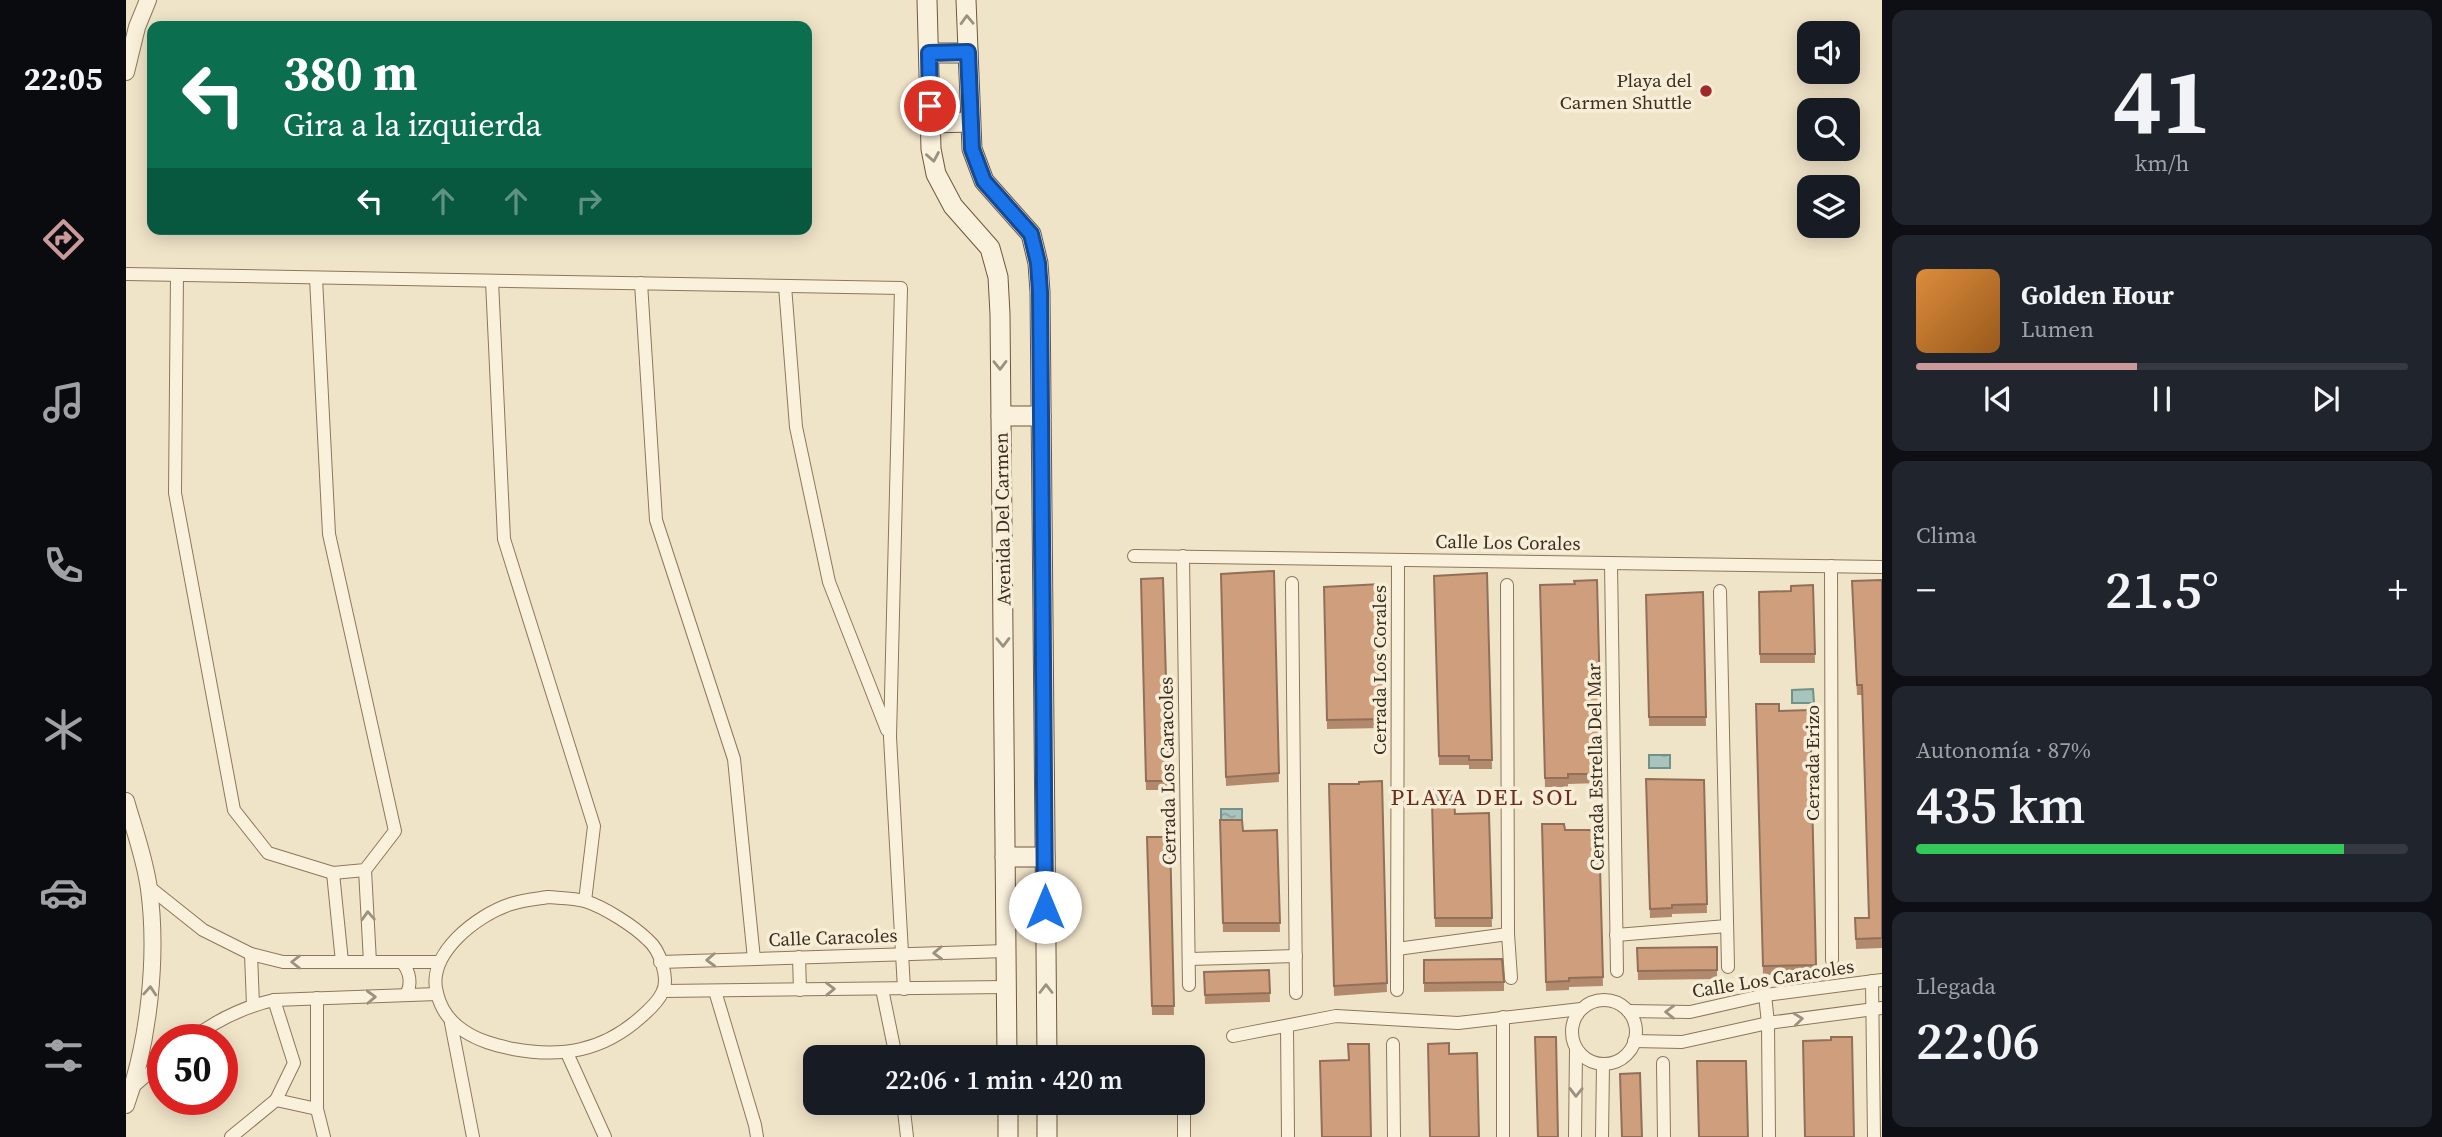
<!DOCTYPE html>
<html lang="es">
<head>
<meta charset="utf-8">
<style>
	:root { --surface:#171b24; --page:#20242c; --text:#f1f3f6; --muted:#9ea1a6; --line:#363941; --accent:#cc999b }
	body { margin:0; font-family:"Source Serif 4",serif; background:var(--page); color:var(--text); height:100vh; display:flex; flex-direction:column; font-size:26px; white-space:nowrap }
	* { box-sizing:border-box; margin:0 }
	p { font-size:23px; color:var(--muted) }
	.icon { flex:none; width:38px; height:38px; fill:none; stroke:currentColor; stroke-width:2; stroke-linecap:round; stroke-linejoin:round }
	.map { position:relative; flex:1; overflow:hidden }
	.sheet { display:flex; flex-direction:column; gap:10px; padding:10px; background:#0d0f14; width:560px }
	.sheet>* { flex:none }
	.top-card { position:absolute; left:21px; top:21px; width:665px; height:214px; border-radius:14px; box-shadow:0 4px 18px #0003; background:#0b6e4f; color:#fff; overflow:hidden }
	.fabs { position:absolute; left:1671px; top:21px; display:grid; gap:14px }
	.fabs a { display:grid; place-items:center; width:63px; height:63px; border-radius:14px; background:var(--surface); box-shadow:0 4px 18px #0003; font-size:35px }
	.speed { position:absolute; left:21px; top:1024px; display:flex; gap:14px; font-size:35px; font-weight:700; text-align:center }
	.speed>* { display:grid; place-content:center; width:91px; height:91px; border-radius:50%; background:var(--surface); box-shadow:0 4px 18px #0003; line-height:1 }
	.speed .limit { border:10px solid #d22; background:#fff; color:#111 }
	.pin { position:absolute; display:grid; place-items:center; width:60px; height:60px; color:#fff; margin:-30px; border:4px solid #fff; border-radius:50%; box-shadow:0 2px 7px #0007 }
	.me { position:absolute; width:77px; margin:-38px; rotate:0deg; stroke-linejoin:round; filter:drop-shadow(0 0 5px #0008) }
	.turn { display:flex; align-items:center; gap:24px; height:147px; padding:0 21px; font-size:32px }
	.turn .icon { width:91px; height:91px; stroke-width:2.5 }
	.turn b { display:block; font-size:49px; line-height:60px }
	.lanes { display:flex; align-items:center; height:66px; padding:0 21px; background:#0003; justify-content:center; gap:35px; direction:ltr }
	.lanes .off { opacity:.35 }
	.big { font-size:52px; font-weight:600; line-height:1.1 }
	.sheet .tile { flex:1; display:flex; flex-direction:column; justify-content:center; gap:10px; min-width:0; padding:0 24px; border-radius:14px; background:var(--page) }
	.sheet .dial { align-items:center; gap:0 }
	.dial b { font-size:91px; line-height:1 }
	.song { display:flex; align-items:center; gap:21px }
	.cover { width:84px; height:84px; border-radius:10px; background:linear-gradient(135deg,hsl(30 70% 55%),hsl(30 70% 35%)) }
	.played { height:7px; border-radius:4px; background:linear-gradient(90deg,var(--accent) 45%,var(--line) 45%) }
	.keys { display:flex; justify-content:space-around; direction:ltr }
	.heat { display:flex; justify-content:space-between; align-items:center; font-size:38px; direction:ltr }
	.charge { height:10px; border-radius:5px; background:linear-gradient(90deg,#34c759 87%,var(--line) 0) }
	.trip { position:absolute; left:677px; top:1045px; width:402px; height:70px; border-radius:14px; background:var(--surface); box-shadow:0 4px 18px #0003; font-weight:600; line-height:70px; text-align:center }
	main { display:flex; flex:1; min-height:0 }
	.dock { display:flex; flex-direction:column; width:126px; justify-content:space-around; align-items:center; background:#090b0e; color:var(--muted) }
	.dock .icon { width:49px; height:49px }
	.dock .active { color:var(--accent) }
	.dock b { font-size:32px; color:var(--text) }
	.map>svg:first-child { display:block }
</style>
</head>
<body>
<main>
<nav class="dock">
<b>22:05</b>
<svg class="icon active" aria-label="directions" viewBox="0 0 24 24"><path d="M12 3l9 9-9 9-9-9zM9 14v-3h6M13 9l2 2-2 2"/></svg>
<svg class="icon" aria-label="music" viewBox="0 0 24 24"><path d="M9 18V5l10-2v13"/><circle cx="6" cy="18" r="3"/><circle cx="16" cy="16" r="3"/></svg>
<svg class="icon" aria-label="phone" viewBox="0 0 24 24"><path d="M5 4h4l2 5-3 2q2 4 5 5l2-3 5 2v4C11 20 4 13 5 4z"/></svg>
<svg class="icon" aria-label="climate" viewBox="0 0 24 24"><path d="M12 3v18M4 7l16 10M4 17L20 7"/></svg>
<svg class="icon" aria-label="car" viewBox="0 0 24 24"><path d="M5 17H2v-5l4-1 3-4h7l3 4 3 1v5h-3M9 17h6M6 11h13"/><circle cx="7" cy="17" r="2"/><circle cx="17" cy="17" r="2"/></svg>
<svg class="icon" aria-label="filters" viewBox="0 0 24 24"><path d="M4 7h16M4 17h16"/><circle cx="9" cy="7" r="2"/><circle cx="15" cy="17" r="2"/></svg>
</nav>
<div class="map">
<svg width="1756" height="1137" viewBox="0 0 1756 1137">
	<defs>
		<pattern id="water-ripples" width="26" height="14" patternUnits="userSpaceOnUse" patternTransform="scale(1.75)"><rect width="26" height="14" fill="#a9c4bc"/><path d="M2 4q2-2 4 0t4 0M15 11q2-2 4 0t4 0" fill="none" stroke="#8ba098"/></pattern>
	</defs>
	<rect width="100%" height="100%" fill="#f0e4c8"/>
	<g fill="url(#water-ripples)" stroke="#6f938a" stroke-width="2">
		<path d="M1687,689L1688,703H1666V690Z"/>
		<rect x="1523" y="755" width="21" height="13"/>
		<path d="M1326,789V803H1305V790Z"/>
		<path d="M1095,809H1116V822L1095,823Z"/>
	</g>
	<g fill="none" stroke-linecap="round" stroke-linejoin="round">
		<g stroke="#8d765c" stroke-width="14">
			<g id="minor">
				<path d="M0,274L775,288L764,737L778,989"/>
				<path d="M51,275L49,493L108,810L142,853L207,873L239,870L269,831L203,534L190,278"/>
				<path d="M366,281L378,539L468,826L459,901"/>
				<path d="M515,283L530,520L608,759L628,959"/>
				<path d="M659,286L670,427L703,582L761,730"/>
				<path d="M1008,556L1756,567"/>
				<path d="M1057,556L1063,985"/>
				<path d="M1485,563L1491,971"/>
				<path d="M1705,566L1706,960"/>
				<path d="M1166,583L1170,993"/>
				<path d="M1381,585L1382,934L1385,978"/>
				<path d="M1594,591L1602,967"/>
				<path d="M239,870L244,962"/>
				<path d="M207,873L216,962"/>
				<path d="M23,887L77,930L125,954L157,962H312"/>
				<path d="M422,897C434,898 448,898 459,901C478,907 508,926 522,940C534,950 544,979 536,993C532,1002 523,1010 515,1017C477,1051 436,1058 387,1049C369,1045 353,1041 338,1031C324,1022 315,1010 311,993C300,954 351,915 385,904C397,900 410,899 422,897Z"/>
				<path d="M1490,935L1601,926"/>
				<path d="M1271,949L1382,934"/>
				<path d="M125,954L127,1005"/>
				<path d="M673,957L674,990"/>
				<path d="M1063,959L1170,956"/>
				<path d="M276,962C284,972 286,984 280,995"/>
				<path d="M534,962L880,951"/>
				<path d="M1746,981L1748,1137"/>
				<path d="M756,989L770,1057"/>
				<path d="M1271,990L1272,560"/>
				<path d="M538,991L880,987"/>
				<path d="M589,991L629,1125L631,1137"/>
				<path d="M1639,995L1642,1023L1643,1137"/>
				<path d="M148,1000L168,1063L150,1100"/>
				<circle cx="1478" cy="1032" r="32"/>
				<path d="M1502,1011L1564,1012L1639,995L1756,980"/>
				<path d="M325,1023L347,1137"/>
				<path d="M1161,1026L1162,1137"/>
				<path d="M1107,1036L1210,1016L1332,1023L1455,1009"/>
				<path d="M64,1040C89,1021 117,1007 148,1000L311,994"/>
				<path d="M1508,1041L1556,1042L1642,1023L1756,1008"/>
				<path d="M1267,1044L1268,1137"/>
				<path d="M441,1053L479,1137"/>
				<path d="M1537,1063L1538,1137"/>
				<path d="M7,1087L37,1061"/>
				<path d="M777,1102L781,1137"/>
				<path d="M1058,1102V1137"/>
				<path d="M191,1109V998"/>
				<path d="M105,1137L150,1100L191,1109L198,1137"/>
				<path d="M1377,1137V1017"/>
				<path d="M1449,1137L1450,1048"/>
				<path d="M1476,1137L1477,1064"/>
			</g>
		</g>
		<g stroke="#8d765c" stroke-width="18">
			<g id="tertiary">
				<path d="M0,72L11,27L22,0"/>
				<path d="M0,801C8,829 19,859 23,889C32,956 23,1042 0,1105"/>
			</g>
		</g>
		<g stroke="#6f573f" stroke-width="21">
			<g id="secondary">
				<path d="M801,0L805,149L810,174L827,206L864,248L872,277L874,314L881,1057"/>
				<path d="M840,0L846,149L858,181L905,234L912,263L914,292L921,1057"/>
				<path d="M803,53H842"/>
				<path d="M805,123L844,122"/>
				<path d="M875,416H915"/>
				<path d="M879,857H919"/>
				<path d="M882,1102V1137"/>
				<path d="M921,1102V1137"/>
			</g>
		</g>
		<use href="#minor" stroke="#faf1dc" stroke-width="12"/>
		<use href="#tertiary" stroke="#faf1dc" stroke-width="16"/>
		<use href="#secondary" stroke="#faf1dc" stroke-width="19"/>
	</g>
	<g fill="#b2896c">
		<path d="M1148,571L1153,782L1100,786L1095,574Z"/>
		<path d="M1361,573L1366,769H1343V765H1313L1308,576Z"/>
		<path d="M1037,578L1043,790H1020L1015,579Z"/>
		<path d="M1471,580L1476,783L1442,784V787H1419L1414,585L1449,584Z"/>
		<path d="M1756,580V948L1730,949L1729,918H1743L1736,695H1731L1726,591Z"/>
		<path d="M1255,584L1259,728L1201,729L1198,587Z"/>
		<path d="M1687,585L1689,663H1634L1633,592L1665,591Z"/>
		<path d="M1577,592L1580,726H1523L1520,595Z"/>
		<path d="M1630,704L1653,711L1684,710L1690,974L1637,975Z"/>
		<path d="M1520,779L1578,780L1581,913L1546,914V917L1524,918Z"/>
		<path d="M1256,781L1261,992L1208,996L1203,784H1233Z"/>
		<path d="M1306,801L1329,814L1363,813L1366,927H1309Z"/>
		<path d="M1094,820L1117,831L1151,830L1154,932H1097Z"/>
		<path d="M1416,824L1439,830H1473L1477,986L1443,987V990L1420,991Z"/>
		<path d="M1021,837H1044L1048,1015H1026Z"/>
		<path d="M1591,947V979L1512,980L1511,948Z"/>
		<path d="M1298,960L1378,982V991L1298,992Z"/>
		<path d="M1143,970L1144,1002L1079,1004L1078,972Z"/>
	</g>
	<g fill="#cf9f7d" stroke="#916f58" stroke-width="2">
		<path d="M1148,571L1153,773L1100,777L1095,574Z"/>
		<path d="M1361,573L1366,760H1343V756H1313L1308,576Z"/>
		<path d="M1037,578L1043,781H1020L1015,579Z"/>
		<path d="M1471,580L1476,774H1442V778H1419L1414,585L1449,584L1448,581Z"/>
		<path d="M1756,580V938L1730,939L1729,918H1743L1736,685H1731L1726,581Z"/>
		<path d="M1255,584L1259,719L1201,720L1198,587Z"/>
		<path d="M1687,585L1689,654H1634L1633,592L1665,591V586Z"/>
		<path d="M1577,592L1580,717H1523L1520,595Z"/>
		<path d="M1630,704H1653V711L1684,710L1690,965L1637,966Z"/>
		<path d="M1520,779L1578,780L1581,904L1546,905V908L1524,909Z"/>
		<path d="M1256,781L1261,983L1208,986L1203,784H1233V782Z"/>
		<path d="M1328,800L1329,814L1363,813L1366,918H1309L1306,801Z"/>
		<path d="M1094,820H1116L1117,831L1151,830L1154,923H1097Z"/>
		<path d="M1416,824H1438L1439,830H1473L1477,977L1443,978V981L1420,982Z"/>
		<path d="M1021,837H1044L1048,1006H1026Z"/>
		<path d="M1591,947V970L1512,971L1511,948Z"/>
		<path d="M1376,959L1378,982L1298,983V960Z"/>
		<path d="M1143,970L1144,993L1079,995L1078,972Z"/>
		<path d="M1409,1037H1430L1432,1137H1412Z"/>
		<path d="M1705,1037H1726L1728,1137H1679L1677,1041L1705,1040Z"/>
		<path d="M1323,1043V1054L1351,1053L1353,1137H1304L1302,1044Z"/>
		<path d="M1222,1044H1243L1245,1137H1196L1194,1061L1223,1060Z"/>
		<path d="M1571,1061H1620L1622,1137H1573Z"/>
		<path d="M1514,1073L1516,1137H1496L1494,1074Z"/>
	</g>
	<defs><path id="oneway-chevron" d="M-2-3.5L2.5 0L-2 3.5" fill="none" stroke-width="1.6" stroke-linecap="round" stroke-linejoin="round" transform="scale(1.75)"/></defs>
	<g stroke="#9c907e">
		<use href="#oneway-chevron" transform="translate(841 20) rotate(-92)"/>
		<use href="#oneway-chevron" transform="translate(807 157) rotate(80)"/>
		<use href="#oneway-chevron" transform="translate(874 365) rotate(89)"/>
		<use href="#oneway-chevron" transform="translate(877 642) rotate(89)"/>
		<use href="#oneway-chevron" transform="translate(242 916) rotate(-93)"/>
		<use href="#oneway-chevron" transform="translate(812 953) rotate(178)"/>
		<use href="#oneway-chevron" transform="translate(585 960) rotate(178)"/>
		<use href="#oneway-chevron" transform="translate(170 962) rotate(180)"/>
		<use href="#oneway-chevron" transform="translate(704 989) rotate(-1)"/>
		<use href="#oneway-chevron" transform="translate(920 989) rotate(-90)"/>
		<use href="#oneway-chevron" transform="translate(24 991) rotate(-86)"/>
		<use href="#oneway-chevron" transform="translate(245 997) rotate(-2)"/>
		<use href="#oneway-chevron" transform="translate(1544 1012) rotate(-179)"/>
		<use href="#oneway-chevron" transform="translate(1672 1019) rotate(-7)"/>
		<use href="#oneway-chevron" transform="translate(1450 1092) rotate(91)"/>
	</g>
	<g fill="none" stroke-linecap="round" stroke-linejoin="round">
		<g stroke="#114b97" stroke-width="18">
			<path id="route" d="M804,106L803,53L842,52L846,149L858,181L905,234L912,263L914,292L919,907"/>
		</g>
		<use href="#route" stroke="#1a73e8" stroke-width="12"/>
	</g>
	<circle fill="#9e2a2b" stroke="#f7eed8" stroke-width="2.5" cx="1580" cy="91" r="7"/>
	<g text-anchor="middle" stroke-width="7" stroke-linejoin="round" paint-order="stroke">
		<g font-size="19" fill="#3d2e20" stroke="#f7eed8" text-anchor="end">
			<text x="1566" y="87">Playa del<tspan x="1566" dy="22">Carmen Shuttle</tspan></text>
		</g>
		<g font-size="19" fill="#3d2e20" stroke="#f7eed8">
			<text transform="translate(876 519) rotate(-91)" y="7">Avenida Del Carmen</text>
			<text transform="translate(1382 542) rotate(1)" y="7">Calle Los Corales</text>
			<text transform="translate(1253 670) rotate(-90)" y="7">Cerrada Los Corales</text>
			<text transform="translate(1686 763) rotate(-90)" y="7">Cerrada Erizo</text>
			<text transform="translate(1469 767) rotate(-91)" y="7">Cerrada Estrella Del Mar</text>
			<text transform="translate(1041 771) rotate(-91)" y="7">Cerrada Los Caracoles</text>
			<text transform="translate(707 937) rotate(-2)" y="7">Calle Caracoles</text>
			<text transform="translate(1647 978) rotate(-9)" y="7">Calle Los Caracoles</text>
		</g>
		<g font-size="23" letter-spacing="2" fill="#6b2e1e" stroke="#f7eed8">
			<text x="1359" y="805">PLAYA DEL SOL</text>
		</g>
	</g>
</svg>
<div class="fabs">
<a><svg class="icon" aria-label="sound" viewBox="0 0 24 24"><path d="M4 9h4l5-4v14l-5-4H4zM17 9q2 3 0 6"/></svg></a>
<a><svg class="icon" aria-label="search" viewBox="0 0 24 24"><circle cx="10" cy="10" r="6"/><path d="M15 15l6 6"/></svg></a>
<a><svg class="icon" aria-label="layers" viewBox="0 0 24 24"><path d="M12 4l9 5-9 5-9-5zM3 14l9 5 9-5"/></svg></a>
</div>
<div class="speed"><div class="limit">50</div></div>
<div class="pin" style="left:804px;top:106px;background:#d93025"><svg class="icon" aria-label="arrive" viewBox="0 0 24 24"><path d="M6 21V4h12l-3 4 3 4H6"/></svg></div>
<svg class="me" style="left:919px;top:907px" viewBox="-20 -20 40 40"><circle r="19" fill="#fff"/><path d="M0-13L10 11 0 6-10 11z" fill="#1a73e8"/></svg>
<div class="trip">22:06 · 1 min · 420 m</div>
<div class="top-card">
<div class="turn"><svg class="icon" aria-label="left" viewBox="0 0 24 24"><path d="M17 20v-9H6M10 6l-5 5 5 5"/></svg><div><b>380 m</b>Gira a la izquierda</div></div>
<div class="lanes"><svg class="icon" aria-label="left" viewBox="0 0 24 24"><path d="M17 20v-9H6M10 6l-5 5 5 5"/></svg><svg class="icon off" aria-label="ahead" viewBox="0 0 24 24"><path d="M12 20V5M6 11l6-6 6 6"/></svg><svg class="icon off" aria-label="ahead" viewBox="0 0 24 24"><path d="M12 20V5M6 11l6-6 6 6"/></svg><svg class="icon off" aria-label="right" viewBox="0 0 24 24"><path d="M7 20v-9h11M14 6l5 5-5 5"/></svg></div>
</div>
</div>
<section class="sheet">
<div class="tile dial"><b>41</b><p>km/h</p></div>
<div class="tile">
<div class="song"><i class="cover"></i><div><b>Golden Hour</b><p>Lumen</p></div></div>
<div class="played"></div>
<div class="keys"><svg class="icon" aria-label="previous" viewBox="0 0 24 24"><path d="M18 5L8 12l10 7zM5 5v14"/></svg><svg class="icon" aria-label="pause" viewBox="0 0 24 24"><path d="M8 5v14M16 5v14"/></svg><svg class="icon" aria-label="next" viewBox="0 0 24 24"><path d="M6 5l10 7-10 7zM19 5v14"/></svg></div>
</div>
<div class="tile"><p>Clima</p>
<div class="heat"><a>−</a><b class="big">21.5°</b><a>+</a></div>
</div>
<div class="tile"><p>Autonomía · 87%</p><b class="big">435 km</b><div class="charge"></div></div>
<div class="tile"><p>Llegada</p><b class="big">22:06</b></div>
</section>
</main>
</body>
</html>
